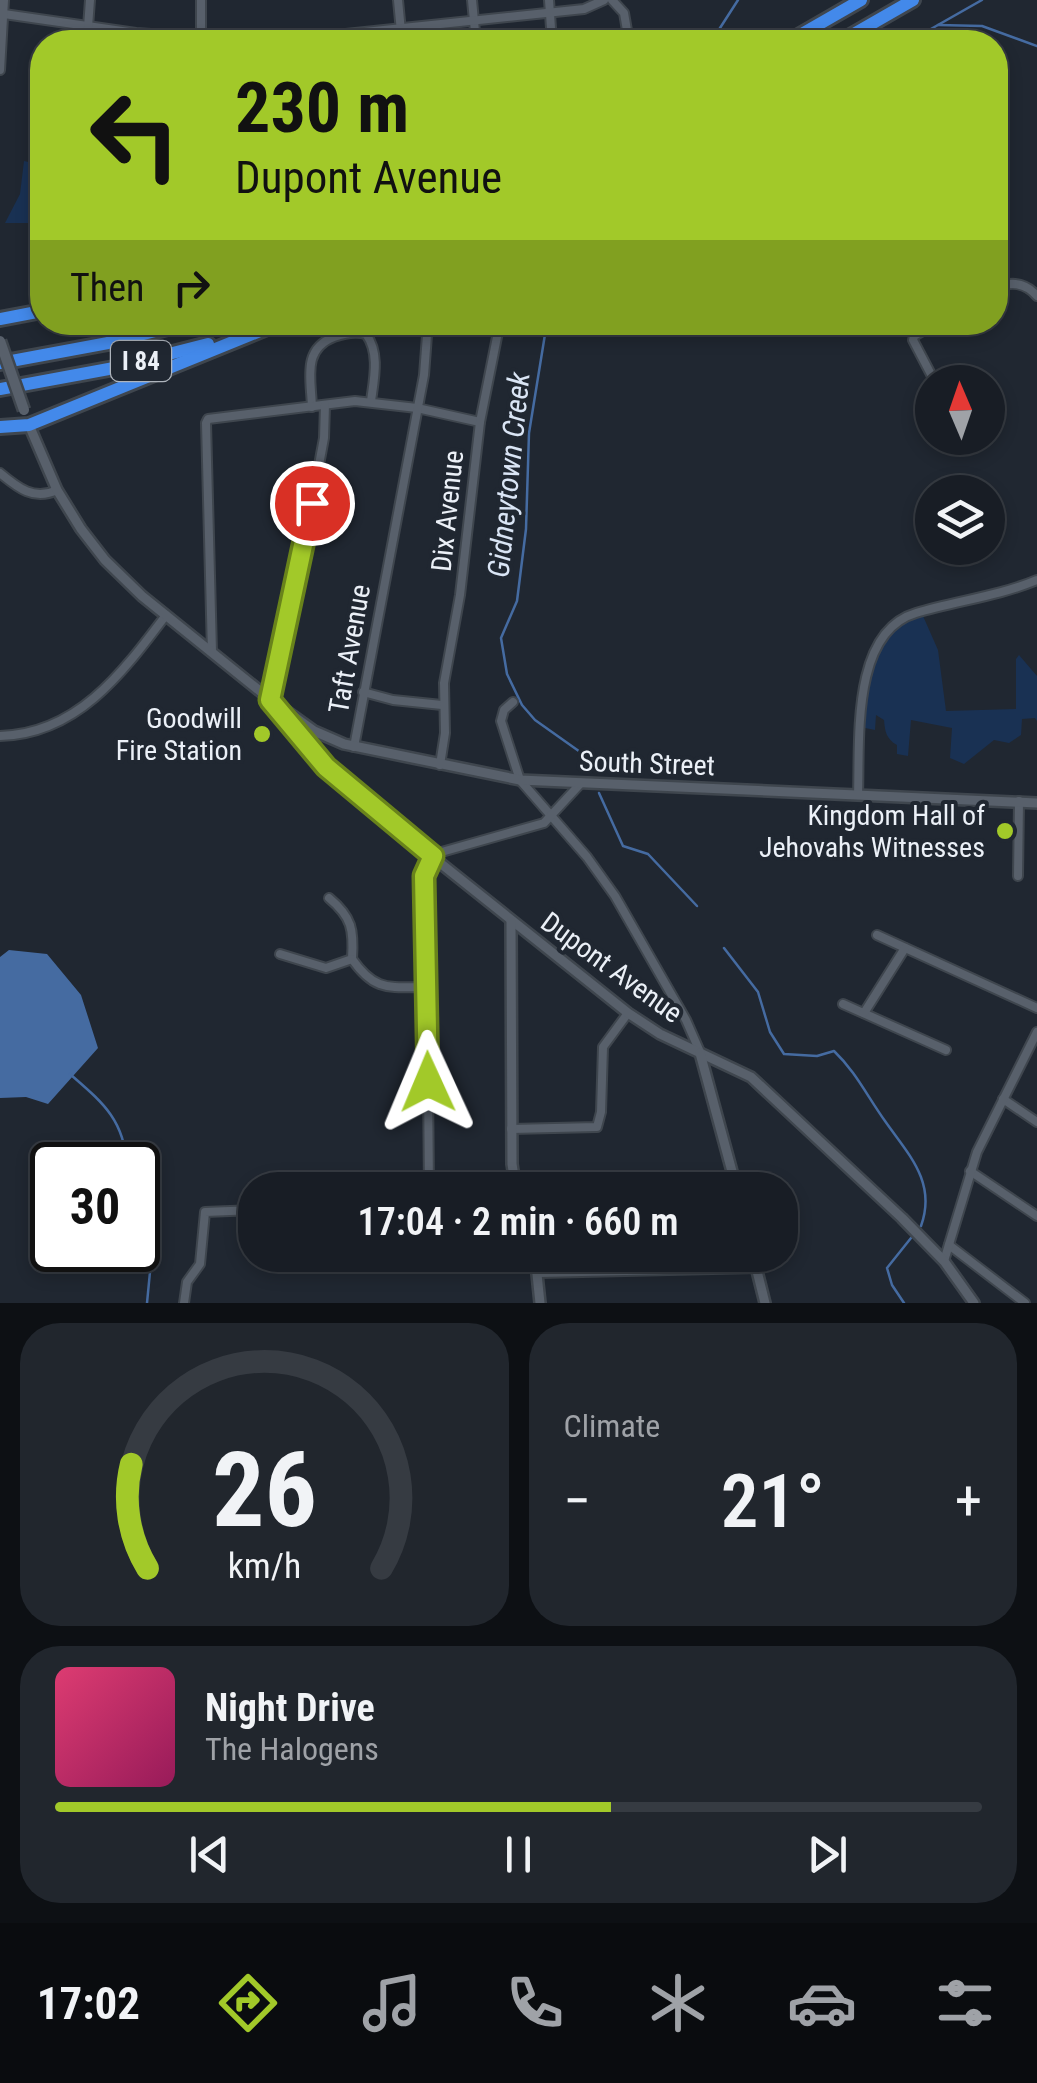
<!DOCTYPE html>
<html lang="en">
<head>
<meta charset="utf-8">
<style>
	:root { --surface:#181d25; --page:#21262d; --text:#f1f3f6; --muted:#9fa2a7; --line:#363b42; --accent:#a2c929 }
	body { margin:0; font-family:"Roboto Condensed",sans-serif; background:var(--page); color:var(--text); height:100vh; display:flex; flex-direction:column; font-size:38px; white-space:nowrap }
	* { box-sizing:border-box; margin:0 }
	p { font-size:32px; color:var(--muted) }
	.icon { flex:none; width:55px; height:55px; fill:none; stroke:currentColor; stroke-width:2; stroke-linecap:round; stroke-linejoin:round }
	.map { position:relative; height:1303px; overflow:hidden }
	.details { display:flex; flex-direction:column; gap:20px; padding:20px; background:#0d1014; flex:1 }
	.details>* { flex:none }
	.hud { position:absolute; left:30px; top:30px; width:978px; height:305px; border-radius:40px; box-shadow:0 5px 15px #0003,0 0 0 2px var(--line); background:#a2c929; color:#111; overflow:hidden }
	.needle { width:65px; rotate:358deg }
	.controls { position:absolute; left:915px; top:365px; display:grid; gap:20px }
	.controls a { display:grid; place-items:center; width:90px; height:90px; border-radius:50%; background:var(--surface); box-shadow:0 5px 15px #0003,0 0 0 2px var(--line); font-size:50px }
	.speed { position:absolute; left:30px; top:1142px; display:flex; gap:20px; font-size:50px; font-weight:700; text-align:center }
	.speed>* { display:grid; place-content:center; width:130px; height:130px; border-radius:50%; background:var(--surface); box-shadow:0 5px 15px #0003,0 0 0 2px var(--line); line-height:1 }
	.speed .limit { border:5px solid #111; border-radius:15px; background:#fff; color:#111 }
	.pin { position:absolute; display:grid; place-items:center; width:85px; height:85px; color:#fff; margin:-42px; border:5px solid #fff; border-radius:50%; box-shadow:0 2px 10px #0007 }
	.me { position:absolute; width:110px; margin:-55px; rotate:359deg; stroke-linejoin:round; filter:drop-shadow(0 0 8px #0008) }
	.turn { display:flex; align-items:center; gap:35px; height:210px; padding:0 40px; font-size:45px }
	.turn .icon { width:130px; height:130px; stroke-width:2.5 }
	.turn b { display:block; font-size:70px; line-height:85px }
	.then { display:flex; align-items:center; height:95px; padding:0 40px; background:#0003; gap:20px; font-size:38px }
	.big { font-size:75px; font-weight:600; line-height:1.1 }
	.details .card { flex:1; display:flex; flex-direction:column; justify-content:center; gap:15px; min-width:0; padding:0 35px; border-radius:40px; background:var(--page) }
	.details .dial { align-items:center; gap:0 }
	.dial svg { height:260px; overflow:visible; fill:none; stroke:var(--line); stroke-width:7; stroke-linecap:round; text-anchor:middle }
	.dial text { fill:var(--text); stroke:none }
	.song { display:flex; align-items:center; gap:30px }
	.cover { width:120px; height:120px; border-radius:15px; background:linear-gradient(135deg,hsl(340 70% 55%),hsl(330 70% 35%)) }
	.played { height:10px; border-radius:5px; background:linear-gradient(90deg,var(--accent) 60%,var(--line) 60%) }
	.keys { display:flex; justify-content:space-around; direction:ltr }
	.heat { display:flex; justify-content:space-between; align-items:center; font-size:55px; direction:ltr }
	.details .tiles { flex:1; display:grid; gap:20px; grid-template-columns:1fr 1fr }
	.card:last-child { grid-column:span 2 }
	.trip { position:absolute; left:238px; top:1172px; width:560px; height:100px; border-radius:40px; background:var(--surface); box-shadow:0 5px 15px #0003,0 0 0 2px var(--line); font-weight:600; line-height:100px; text-align:center }
	.dock { display:flex; height:160px; justify-content:space-around; align-items:center; background:#0a0c0f; color:var(--muted) }
	.dock .icon { width:70px; height:70px }
	.dock .active { color:var(--accent) }
	.dock b { font-size:45px; color:var(--text) }
	.map>svg:first-child { display:block }
</style>
</head>
<body>
<div class="map">
<svg width="1037" height="1303" viewBox="0 0 1037 1303">
	<rect width="100%" height="100%" fill="#202731"/>
	<g fill="#193153">
		<path d="M24,161L42,165V223H5L20,194Z"/>
		<path d="M923,616L938,650L946,711L1016,709V659L1019,655L1037,676V721L1035,718L1022,719L1021,735L1009,743L994,740L964,764L950,758L952,728L911,720L908,756L897,754V745C886,739 885,731 884,720L876,715L875,730L865,728C868,682 874,629 923,616Z"/>
	</g>
	<path fill="#456ba1" d="M9,950L47,954L81,995L98,1048L48,1104L26,1097L0,1098V957Z"/>
	<g fill="none" stroke-linecap="round" stroke-linejoin="round">
		<g stroke="#456ba1" stroke-width="2.5">
			<path d="M938,25L982,26L1037,46"/>
			<path d="M711,42L738,0"/>
			<path d="M908,42L982,0"/>
			<path d="M547,322L529,433L526,529L517,601L501,638L507,674L522,705L535,720L583,754L596,772"/>
			<path d="M599,793L623,846L648,854L697,906"/>
			<path d="M724,948L758,992L770,1032L784,1054L817,1056L834,1051C856,1072 867,1096 885,1121C908,1154 937,1182 921,1226"/>
			<path d="M70,1074C102,1102 124,1119 127,1165"/>
			<path d="M138,1198L155,1220L147,1303"/>
			<path d="M904,1303L892,1285L887,1268L911,1238"/>
		</g>
		<g stroke="#3f464e" stroke-width="12">
			<g id="minor">
				<path d="M201,0V39"/>
				<path d="M398,0L402,42"/>
				<path d="M472,0L476,42"/>
				<path d="M549,0L552,42"/>
				<path d="M612,0L624,13L629,42"/>
				<path d="M4,14L136,33L269,42L584,9L604,0"/>
				<path d="M88,27L90,0"/>
				<path d="M0,70L4,0"/>
				<path d="M995,288C1011,281 1025,282 1037,296"/>
				<path d="M935,382L913,340L914,336L938,322"/>
				<path d="M312,407C311,379 302,349 334,337C345,333 355,331 366,334C380,353 374,379 371,401"/>
				<path d="M0,473C18,488 34,501 57,490"/>
				<path d="M212,652L206,423L208,419L355,401L417,408L480,422"/>
				<path d="M363,692L393,700L442,705"/>
				<path d="M271,700L300,567L324,438L325,405"/>
				<path d="M513,702L504,710L501,721L520,780L587,857L615,896L686,1020L700,1052"/>
				<path d="M0,736C78,734 123,672 166,615"/>
				<path d="M354,747L424,375L428,322"/>
				<path d="M440,765L445,733L444,683L460,595L480,422L500,322"/>
				<path d="M858,795C860,740 851,632 916,613C956,601 999,596 1037,580"/>
				<path d="M1018,876L1019,801"/>
				<path d="M329,898C352,917 354,930 352,959C375,992 389,987 426,987"/>
				<path d="M877,935L1037,1008"/>
				<path d="M280,954L326,968L352,959"/>
				<path d="M843,1004L946,1050"/>
				<path d="M864,1013L905,948"/>
				<path d="M1003,1099L1037,1122"/>
				<path d="M511,1129L597,1127L601,1112L603,1047L628,1013"/>
				<path d="M970,1171L1037,1216"/>
				<path d="M429,1190L426,866L438,853L544,823L581,783"/>
				<path d="M949,1245L1025,1303"/>
				<path d="M944,1261L977,1152L1037,1032"/>
				<path d="M539,1273L757,1268"/>
				<path d="M184,1303L187,1282L200,1264L205,1212L255,1210"/>
			</g>
		</g>
		<g stroke="#3f464e" stroke-width="14">
			<g id="tertiary">
				<path d="M29,425L57,490L81,529L105,560L142,596L271,700L314,731L344,744L520,780L1037,803"/>
				<path d="M286,717L326,767L370,807L628,1013L660,1034L751,1077L902,1218L944,1261L974,1303"/>
				<path d="M511,922L512,1164L516,1190"/>
				<path d="M700,1053L737,1190"/>
				<path d="M535,1255L540,1303"/>
				<path d="M753,1255L765,1303"/>
			</g>
		</g>
		<g stroke="#3f464e" stroke-width="18">
			<g id="motorway">
				<path d="M788,42L861,0"/>
				<path d="M840,42L913,0"/>
				<path d="M0,319L42,311"/>
				<path d="M0,363L108,343L191,322"/>
				<path d="M0,389L114,368L208,344"/>
				<path d="M0,427L29,425L282,322"/>
			</g>
		</g>
		<use href="#minor" stroke="#58606b" stroke-width="8"/>
		<use href="#tertiary" stroke="#58606b" stroke-width="9"/>
		<use href="#motorway" stroke="#4389ea" stroke-width="12"/>
		<g stroke="#3f464e" stroke-width="15" stroke-linecap="butt">
			<path id="secondary-bridge" d="M0,341L24,410"/>
		</g>
		<use href="#secondary-bridge" stroke="#58606b" stroke-width="10"/>
	</g>
	<g fill="none" stroke-linecap="round" stroke-linejoin="round">
		<g stroke="#69831b" stroke-width="25">
			<path id="route" d="M312,503L270,700L326,767L433,856L424,876L428,1082"/>
		</g>
		<use href="#route" stroke="#a2c929" stroke-width="18"/>
	</g>
	<g fill="#a2c929" stroke="#202731" stroke-width="4">
		<circle cx="262" cy="734" r="10"/>
		<circle cx="1005" cy="831" r="10"/>
	</g>
	<g text-anchor="middle" stroke-width="8" stroke-linejoin="round" paint-order="stroke">
		<rect fill="#202731" stroke="#aeb4bc" stroke-width="2.5" x="111" y="341" width="60" height="40" rx="8"/>
		<g font-size="25" font-weight="bold" fill="#ebf0f7">
			<text x="141" y="370">I 84</text>
		</g>
		<g font-size="28" fill="#ebf0f7" stroke="#202731">
			<text transform="translate(447 511) rotate(-84)" y="10">Dix Avenue</text>
			<text transform="translate(349 649) rotate(-80)" y="10">Taft Avenue</text>
			<text transform="translate(647 763) rotate(2)" y="10">South Street</text>
			<text transform="translate(612 967) rotate(36)" y="10">Dupont Avenue</text>
		</g>
		<g font-size="28" fill="#ebf0f7" stroke="#202731" text-anchor="end">
			<text x="242" y="728">Goodwill<tspan x="242" dy="32">Fire Station</tspan></text>
			<text x="985" y="825">Kingdom Hall of<tspan x="985" dy="32">Jehovahs Witnesses</tspan></text>
		</g>
		<g font-size="30" font-style="italic" fill="#dae5f5" stroke="#202731">
			<text transform="translate(509 475) rotate(-84)" y="10">Gidneytown Creek</text>
		</g>
	</g>
</svg>
<div class="controls">
<a><svg class="needle" viewBox="-14 -14 28 28"><path d="M0-13l5 13h-10z" fill="#e53935"/><path d="M0 13l5-13h-10z" fill="#9fa2a7"/></svg></a>
<a><svg class="icon" aria-label="layers" viewBox="0 0 24 24"><path d="M12 4l9 5-9 5-9-5zM3 14l9 5 9-5"/></svg></a>
</div>
<div class="speed"><div class="limit">30</div></div>
<div class="pin" style="left:312px;top:503px;background:#d93025"><svg class="icon" aria-label="arrive" viewBox="0 0 24 24"><path d="M6 21V4h12l-3 4 3 4H6"/></svg></div>
<svg class="me" style="left:428px;top:1082px" viewBox="-20 -20 40 40"><path d="M0-17L14 15 0 8-14 15z" fill="#a2c929" stroke="#fff" stroke-width="4"/></svg>
<div class="trip">17:04 · 2 min · 660 m</div>
<div class="hud">
<div class="turn"><svg class="icon" aria-label="left" viewBox="0 0 24 24"><path d="M17 20v-9H6M10 6l-5 5 5 5"/></svg><div><b>230 m</b>Dupont Avenue</div></div>
<div class="then">Then<svg class="icon" aria-label="right" viewBox="0 0 24 24"><path d="M7 20v-9h11M14 6l5 5-5 5"/></svg></div>
</div>
</div>
<section class="details">
<div class="tiles">
<div class="card dial"><svg viewBox="0 0 100 80">
<path d="M14 69A42 42 0 1 1 86 69"/>
<path d="M14 69A42 42 0 0 1 9 37" stroke="#a2c929"/>
<text x="50" y="56" font-size="32" font-weight="700">26</text>
<text x="50" y="72" font-size="11">km/h</text>
</svg></div>
<div class="card"><p>Climate</p>
<div class="heat"><a>−</a><b class="big">21°</b><a>+</a></div>
</div>
<div class="card">
<div class="song"><i class="cover"></i><div><b>Night Drive</b><p>The Halogens</p></div></div>
<div class="played"></div>
<div class="keys"><svg class="icon" aria-label="previous" viewBox="0 0 24 24"><path d="M18 5L8 12l10 7zM5 5v14"/></svg><svg class="icon" aria-label="pause" viewBox="0 0 24 24"><path d="M8 5v14M16 5v14"/></svg><svg class="icon" aria-label="next" viewBox="0 0 24 24"><path d="M6 5l10 7-10 7zM19 5v14"/></svg></div>
</div>
</div>
</section>
<nav class="dock">
<b>17:02</b>
<svg class="icon active" aria-label="directions" viewBox="0 0 24 24"><path d="M12 3l9 9-9 9-9-9zM9 14v-3h6M13 9l2 2-2 2"/></svg>
<svg class="icon" aria-label="music" viewBox="0 0 24 24"><path d="M9 18V5l10-2v13"/><circle cx="6" cy="18" r="3"/><circle cx="16" cy="16" r="3"/></svg>
<svg class="icon" aria-label="phone" viewBox="0 0 24 24"><path d="M5 4h4l2 5-3 2q2 4 5 5l2-3 5 2v4C11 20 4 13 5 4z"/></svg>
<svg class="icon" aria-label="climate" viewBox="0 0 24 24"><path d="M12 3v18M4 7l16 10M4 17L20 7"/></svg>
<svg class="icon" aria-label="car" viewBox="0 0 24 24"><path d="M5 17H2v-5l4-1 3-4h7l3 4 3 1v5h-3M9 17h6M6 11h13"/><circle cx="7" cy="17" r="2"/><circle cx="17" cy="17" r="2"/></svg>
<svg class="icon" aria-label="filters" viewBox="0 0 24 24"><path d="M4 7h16M4 17h16"/><circle cx="9" cy="7" r="2"/><circle cx="15" cy="17" r="2"/></svg>
</nav>
</body>
</html>
